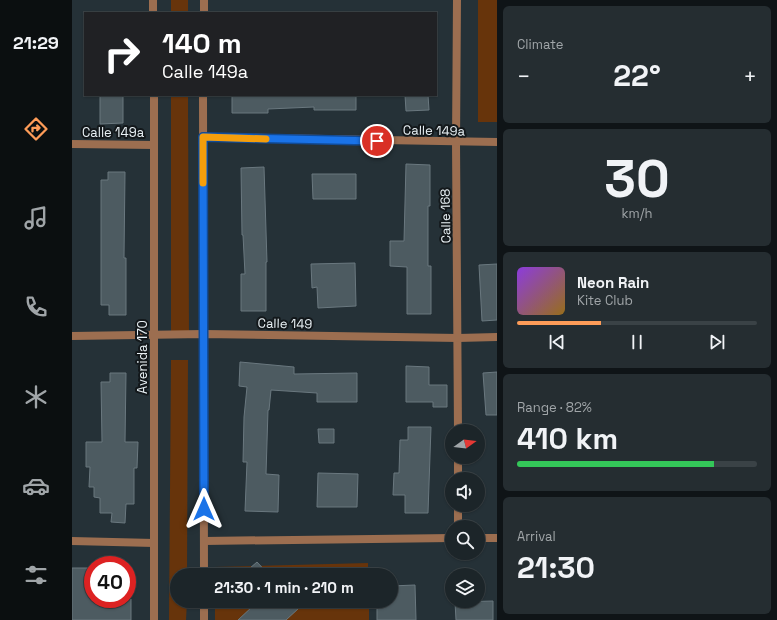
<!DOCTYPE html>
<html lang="en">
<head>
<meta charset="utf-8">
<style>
	:root { --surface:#1c2529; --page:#252d31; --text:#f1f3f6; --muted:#a0a5a8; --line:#3a4246; --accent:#fe9c58 }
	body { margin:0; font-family:"Space Grotesk",sans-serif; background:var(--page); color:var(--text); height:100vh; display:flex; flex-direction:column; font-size:15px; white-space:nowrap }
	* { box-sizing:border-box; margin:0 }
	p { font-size:13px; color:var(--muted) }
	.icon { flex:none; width:22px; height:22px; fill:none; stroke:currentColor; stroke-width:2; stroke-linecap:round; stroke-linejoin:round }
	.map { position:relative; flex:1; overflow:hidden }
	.drawer { display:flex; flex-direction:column; gap:6px; padding:6px; background:#0f1417; width:280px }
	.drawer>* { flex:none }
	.hud { position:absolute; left:12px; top:12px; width:353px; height:84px; border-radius:0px; box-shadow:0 1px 3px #0004,0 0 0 1px var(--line); background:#202124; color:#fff; overflow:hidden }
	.needle { width:26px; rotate:75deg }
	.tools { position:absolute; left:373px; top:424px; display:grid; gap:8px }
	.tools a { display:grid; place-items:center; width:40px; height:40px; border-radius:50%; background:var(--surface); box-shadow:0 1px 3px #0004,0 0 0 1px var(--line); font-size:20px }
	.speed { position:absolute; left:12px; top:556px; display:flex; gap:8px; font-size:20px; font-weight:700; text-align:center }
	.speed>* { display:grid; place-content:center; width:52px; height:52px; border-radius:50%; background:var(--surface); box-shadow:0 1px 3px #0004,0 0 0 1px var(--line); line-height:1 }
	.speed .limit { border:6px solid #d22; background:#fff; color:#111 }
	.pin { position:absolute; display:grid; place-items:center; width:34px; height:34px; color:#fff; margin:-17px; border:2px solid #fff; border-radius:50%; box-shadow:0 1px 4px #0007 }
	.me { position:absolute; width:44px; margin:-22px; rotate:0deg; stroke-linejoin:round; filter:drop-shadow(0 0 3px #0008) }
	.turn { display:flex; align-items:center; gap:14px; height:84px; padding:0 12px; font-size:18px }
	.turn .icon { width:52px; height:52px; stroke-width:2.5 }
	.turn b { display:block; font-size:28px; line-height:34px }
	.big { font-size:30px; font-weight:700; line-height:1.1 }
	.drawer .card { flex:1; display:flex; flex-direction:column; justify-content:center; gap:6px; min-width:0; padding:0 14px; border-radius:6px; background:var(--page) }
	.drawer .dial { align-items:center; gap:0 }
	.dial b { font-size:52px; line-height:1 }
	.song { display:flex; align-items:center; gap:12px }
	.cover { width:48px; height:48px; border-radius:6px; background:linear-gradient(135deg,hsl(270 70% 55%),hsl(40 70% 35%)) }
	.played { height:4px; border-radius:2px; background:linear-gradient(90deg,var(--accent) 35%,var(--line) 35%) }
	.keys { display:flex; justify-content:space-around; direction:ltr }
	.heat { display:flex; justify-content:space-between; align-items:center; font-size:22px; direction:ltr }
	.charge { height:6px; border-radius:3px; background:linear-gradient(90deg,#34c759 82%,var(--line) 0) }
	.trip { position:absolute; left:98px; top:568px; width:228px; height:40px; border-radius:20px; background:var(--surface); box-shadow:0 1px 3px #0004,0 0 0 1px var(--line); font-weight:700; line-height:40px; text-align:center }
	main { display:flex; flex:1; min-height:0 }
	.tab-bar { display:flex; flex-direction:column; width:72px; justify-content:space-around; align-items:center; background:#0b0f10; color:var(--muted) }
	.tab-bar .icon { width:28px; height:28px }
	.tab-bar .active { color:var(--accent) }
	.tab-bar b { font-size:18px; color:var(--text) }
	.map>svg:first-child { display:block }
</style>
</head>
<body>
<main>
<nav class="tab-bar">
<b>21:29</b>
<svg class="icon active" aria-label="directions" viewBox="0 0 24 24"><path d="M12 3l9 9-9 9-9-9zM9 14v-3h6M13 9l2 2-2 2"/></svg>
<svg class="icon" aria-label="music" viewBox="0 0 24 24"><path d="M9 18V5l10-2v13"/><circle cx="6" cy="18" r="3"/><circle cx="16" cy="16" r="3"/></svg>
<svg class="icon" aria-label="phone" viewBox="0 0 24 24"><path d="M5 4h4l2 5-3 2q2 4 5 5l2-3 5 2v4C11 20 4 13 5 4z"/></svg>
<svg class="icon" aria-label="climate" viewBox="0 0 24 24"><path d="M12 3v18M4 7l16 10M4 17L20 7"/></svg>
<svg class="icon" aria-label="car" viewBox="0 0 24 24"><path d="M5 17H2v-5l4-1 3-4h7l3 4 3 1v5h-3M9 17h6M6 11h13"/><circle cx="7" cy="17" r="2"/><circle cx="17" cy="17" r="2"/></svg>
<svg class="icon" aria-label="filters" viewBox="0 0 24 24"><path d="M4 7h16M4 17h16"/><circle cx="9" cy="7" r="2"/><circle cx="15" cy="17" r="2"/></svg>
</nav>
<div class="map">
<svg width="425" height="620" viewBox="0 0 425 620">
	<rect width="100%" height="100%" fill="#253137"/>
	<g fill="#67340b">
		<rect x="99" y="0" width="17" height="13"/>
		<rect x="406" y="0" width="19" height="122"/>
		<path d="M99,95H116L117,336H99Z"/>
		<path d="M99,360H116L115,575H105V601H115L114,620H97Z"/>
		<path d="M296,563V575H142V567Z"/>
		<rect x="143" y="601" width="154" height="19"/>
	</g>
	<g fill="#4d5b61" stroke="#6a787f">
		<path d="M28,95H51V123L28,124Z"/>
		<path d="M171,95H284V110H242V107L196,109V113H160V96H171Z"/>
		<path d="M333,95H356L357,110L334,111Z"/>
		<path d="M334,164L358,165V206H356V266H359V314H335V267L318,266V241H332Z"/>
		<path d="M192,167L195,262H194V311H169V274H173L171,235H170L169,168Z"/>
		<path d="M36,172H53L52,258H54V315H37V305H29V180H36Z"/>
		<path d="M240,174H284V199H241Z"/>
		<path d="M283,263L284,306L246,308L245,287L240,288L239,264Z"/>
		<path d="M425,264V320L410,321L407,265Z"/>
		<path d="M168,362L222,367V374L285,373V402H245V393L199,390L197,410H196L194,474L207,475L206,512L173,511L175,462H171L172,417L175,387L167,386Z"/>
		<path d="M334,366L357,367V385H375V407H361V402H334Z"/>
		<path d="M425,372V415H414L411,373Z"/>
		<path d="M38,373H54L53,442H66L65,468H62V504H54L53,523L39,522L40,513H28V498L22,497V487H17L18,467H14V442H30L29,382H38Z"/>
		<path d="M336,427H359L356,513H333V495H321L322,473H327L328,440H336Z"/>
		<path d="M246,429H262V443H247Z"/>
		<path d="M246,473L286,474L285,507H245Z"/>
		<path d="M185,562L197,575H170Z"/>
		<path d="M0,568H21V599H59V620H0Z"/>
		<path d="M343,585L344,620H305V601H319V586Z"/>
		<path d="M176,601H221L227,608L214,620H166L181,606Z"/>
		<path d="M421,601V620H384L383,602Z"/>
	</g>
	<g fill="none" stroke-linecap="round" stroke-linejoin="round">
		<g stroke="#9c6e50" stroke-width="8">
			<path d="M385,0L384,142L386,431"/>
			<path d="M131,137L425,142"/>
			<path d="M0,144L82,145"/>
			<path d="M0,336L132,334L386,338L425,337"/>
			<path d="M386,457V479"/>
			<path d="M386,505V527"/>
			<path d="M406,538H425"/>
			<path d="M0,541L82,543"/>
			<path d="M132,541L380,538"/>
		</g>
		<g stroke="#9c6e50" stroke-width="8">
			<path d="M81,0V13"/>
			<path d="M132,13V0"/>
			<path d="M82,95V620"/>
			<path d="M131,95L132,575"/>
			<path d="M132,601V620"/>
		</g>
	</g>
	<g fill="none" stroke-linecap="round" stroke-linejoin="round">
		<g stroke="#114b97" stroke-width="10">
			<path id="route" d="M132,509L131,137L305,141"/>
		</g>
		<use href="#route" stroke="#1a73e8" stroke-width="7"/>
		<path stroke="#f59e0b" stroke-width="7" d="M131,183V137L194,139"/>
	</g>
	<g text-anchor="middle" stroke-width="4" stroke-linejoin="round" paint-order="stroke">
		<g font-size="13" fill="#e9f1f5" stroke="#13181b">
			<text transform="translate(362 130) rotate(1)" y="5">Calle 149a</text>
			<text x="41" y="137">Calle 149a</text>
			<text transform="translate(373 216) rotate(-91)" y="5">Calle 168</text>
			<text transform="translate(213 323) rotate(1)" y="5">Calle 149</text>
			<text transform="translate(70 357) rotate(-90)" y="5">Avenida 170</text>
		</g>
	</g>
</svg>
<div class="tools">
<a><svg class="needle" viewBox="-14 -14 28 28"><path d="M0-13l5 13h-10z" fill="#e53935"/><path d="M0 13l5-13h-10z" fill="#a0a5a8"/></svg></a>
<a><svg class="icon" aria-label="sound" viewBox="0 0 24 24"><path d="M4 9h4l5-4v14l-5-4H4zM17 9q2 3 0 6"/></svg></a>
<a><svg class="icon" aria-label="search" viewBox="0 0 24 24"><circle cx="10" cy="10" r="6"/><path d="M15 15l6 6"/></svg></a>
<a><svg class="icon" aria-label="layers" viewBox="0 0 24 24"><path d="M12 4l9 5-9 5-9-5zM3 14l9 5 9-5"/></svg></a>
</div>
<div class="speed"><div class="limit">40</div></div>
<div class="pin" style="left:305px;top:141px;background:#d93025"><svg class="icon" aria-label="arrive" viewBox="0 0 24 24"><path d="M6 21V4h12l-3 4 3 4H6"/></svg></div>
<svg class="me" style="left:132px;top:509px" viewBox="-20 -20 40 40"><path d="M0-17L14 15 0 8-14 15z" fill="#1a73e8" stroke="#fff" stroke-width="4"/></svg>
<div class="trip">21:30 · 1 min · 210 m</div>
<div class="hud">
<div class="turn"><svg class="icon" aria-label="right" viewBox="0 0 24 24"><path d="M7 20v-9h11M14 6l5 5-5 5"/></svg><div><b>140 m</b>Calle 149a</div></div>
</div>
</div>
<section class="drawer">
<div class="card"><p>Climate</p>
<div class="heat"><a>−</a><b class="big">22°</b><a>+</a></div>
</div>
<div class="card dial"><b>30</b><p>km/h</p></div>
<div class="card">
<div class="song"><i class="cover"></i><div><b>Neon Rain</b><p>Kite Club</p></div></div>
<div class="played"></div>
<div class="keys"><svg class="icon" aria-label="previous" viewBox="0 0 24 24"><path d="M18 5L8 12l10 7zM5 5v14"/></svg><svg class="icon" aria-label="pause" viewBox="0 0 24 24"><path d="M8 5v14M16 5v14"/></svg><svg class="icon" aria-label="next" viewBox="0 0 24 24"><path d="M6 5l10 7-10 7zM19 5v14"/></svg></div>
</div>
<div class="card"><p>Range · 82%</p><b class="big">410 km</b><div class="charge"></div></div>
<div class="card"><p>Arrival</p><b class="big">21:30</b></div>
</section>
</main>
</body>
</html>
